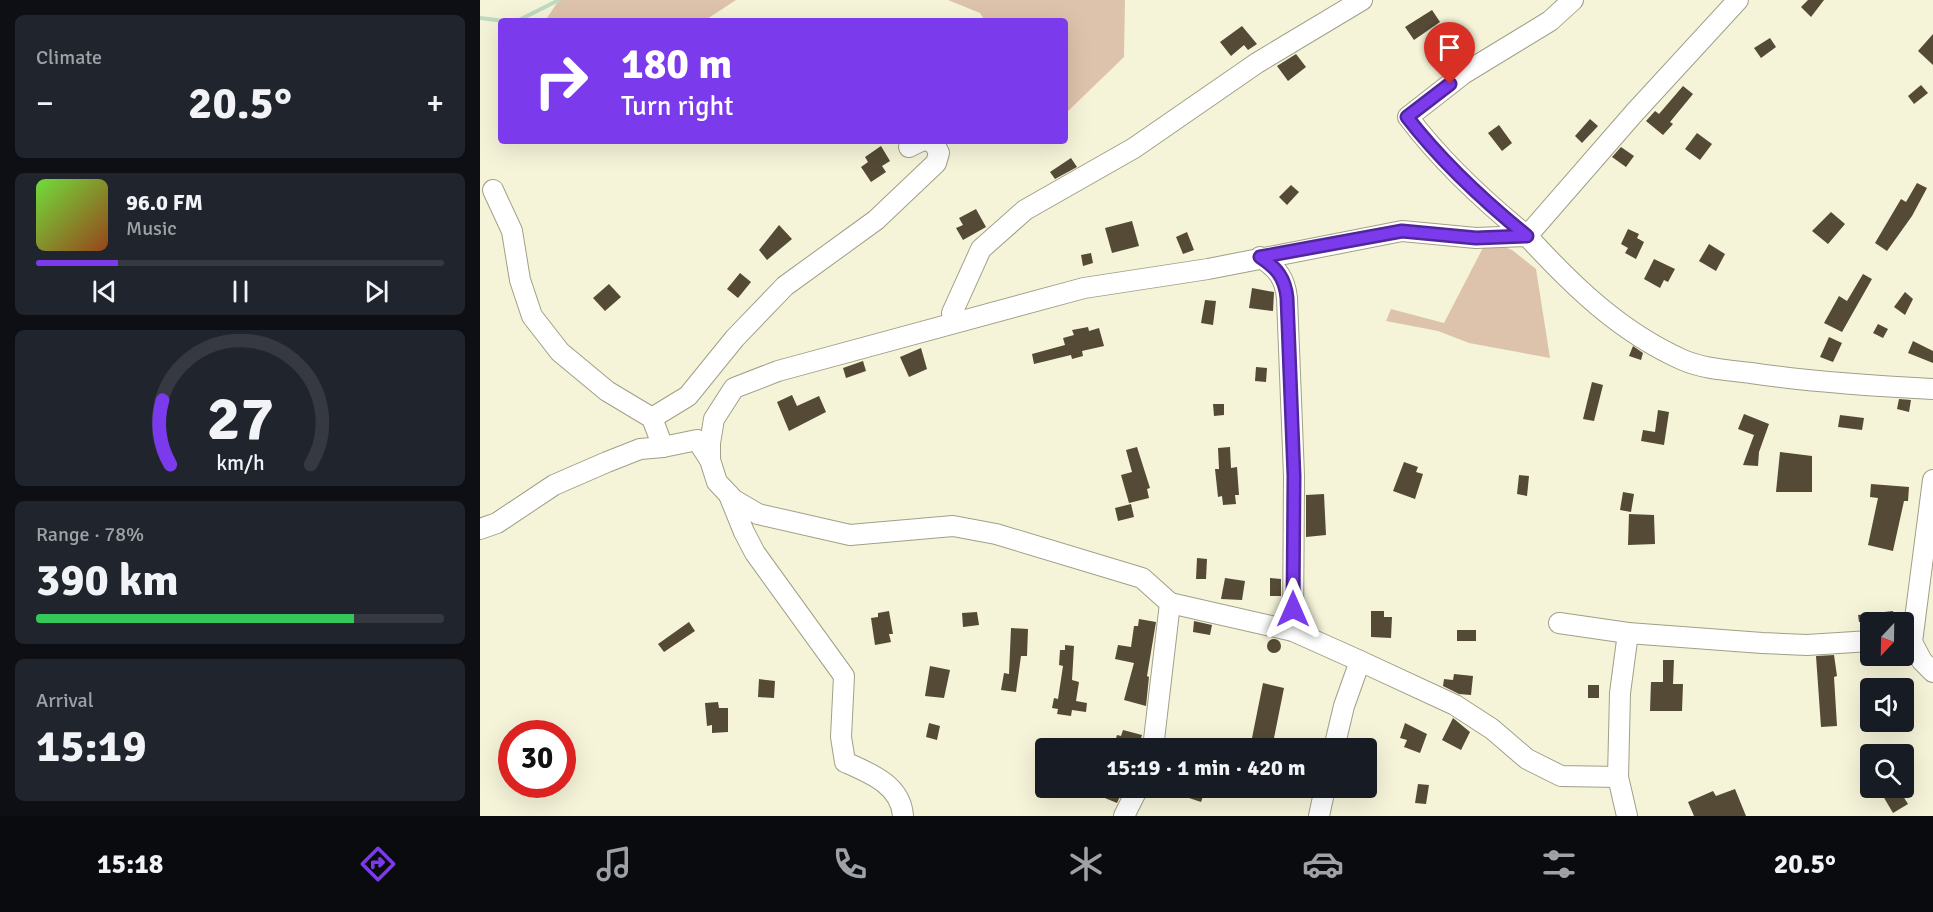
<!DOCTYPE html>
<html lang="en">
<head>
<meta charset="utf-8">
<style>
	:root { --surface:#171b24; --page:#20242c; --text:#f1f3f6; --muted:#9ea1a6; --line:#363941; --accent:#7c3aed }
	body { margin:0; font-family:Signika,sans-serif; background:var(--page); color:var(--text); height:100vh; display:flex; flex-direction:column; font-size:22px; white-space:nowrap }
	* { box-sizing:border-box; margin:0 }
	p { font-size:20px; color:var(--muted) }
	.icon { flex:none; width:33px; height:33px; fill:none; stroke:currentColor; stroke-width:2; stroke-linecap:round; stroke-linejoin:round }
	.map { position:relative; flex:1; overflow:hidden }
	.details { display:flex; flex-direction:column; gap:15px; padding:15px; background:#0d0f14; width:480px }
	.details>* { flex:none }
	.guide { position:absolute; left:18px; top:18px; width:570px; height:126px; border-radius:6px; box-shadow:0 6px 24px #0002; background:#7c3aed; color:#fff; overflow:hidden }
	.needle { width:39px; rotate:202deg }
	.fabs { position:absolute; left:1380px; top:612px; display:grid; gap:12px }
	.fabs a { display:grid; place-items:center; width:54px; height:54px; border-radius:6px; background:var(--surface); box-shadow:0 6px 24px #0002; font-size:30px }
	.speed { position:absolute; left:18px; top:720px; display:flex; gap:12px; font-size:30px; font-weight:700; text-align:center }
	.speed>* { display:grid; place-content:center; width:78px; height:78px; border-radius:50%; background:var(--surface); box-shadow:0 6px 24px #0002; line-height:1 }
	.speed .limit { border:9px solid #d22; background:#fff; color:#111 }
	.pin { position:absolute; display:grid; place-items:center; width:51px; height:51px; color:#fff; margin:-62px -26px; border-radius:50% 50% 50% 0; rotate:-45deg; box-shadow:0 0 6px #0007 }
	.pin .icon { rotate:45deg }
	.me { position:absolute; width:66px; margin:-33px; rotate:0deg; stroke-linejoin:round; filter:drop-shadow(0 0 4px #0008) }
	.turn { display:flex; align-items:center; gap:21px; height:126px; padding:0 24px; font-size:27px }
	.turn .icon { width:78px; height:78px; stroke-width:2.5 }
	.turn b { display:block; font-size:42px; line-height:51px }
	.big { font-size:45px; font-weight:700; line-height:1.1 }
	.details .tile { flex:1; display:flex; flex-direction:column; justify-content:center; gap:9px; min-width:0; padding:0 21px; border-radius:9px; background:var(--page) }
	.details .dial { align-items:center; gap:0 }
	.dial svg { height:156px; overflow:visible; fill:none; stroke:var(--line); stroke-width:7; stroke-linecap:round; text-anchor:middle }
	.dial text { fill:var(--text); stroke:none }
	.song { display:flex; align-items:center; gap:18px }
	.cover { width:72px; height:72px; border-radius:9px; background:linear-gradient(135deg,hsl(100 70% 55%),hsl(20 70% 35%)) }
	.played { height:6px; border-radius:3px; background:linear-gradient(90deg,var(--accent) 20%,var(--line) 20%) }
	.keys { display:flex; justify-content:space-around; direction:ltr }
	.heat { display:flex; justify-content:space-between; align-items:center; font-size:33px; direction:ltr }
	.charge { height:9px; border-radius:4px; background:linear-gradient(90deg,#34c759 78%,var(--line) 0) }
	.trip { position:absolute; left:555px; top:738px; width:342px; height:60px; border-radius:6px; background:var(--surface); box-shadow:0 6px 24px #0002; font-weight:700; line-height:60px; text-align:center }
	.tabs { display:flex; height:96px; justify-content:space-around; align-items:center; background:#090b0e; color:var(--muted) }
	.tabs .icon { width:42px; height:42px }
	.tabs .active { color:var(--accent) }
	.tabs b { font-size:27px; color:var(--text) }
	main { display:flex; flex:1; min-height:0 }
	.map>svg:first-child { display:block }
</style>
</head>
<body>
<main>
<section class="details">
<div class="tile"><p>Climate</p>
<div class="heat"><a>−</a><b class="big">20.5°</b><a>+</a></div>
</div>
<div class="tile">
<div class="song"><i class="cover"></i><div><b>96.0 FM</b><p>Music</p></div></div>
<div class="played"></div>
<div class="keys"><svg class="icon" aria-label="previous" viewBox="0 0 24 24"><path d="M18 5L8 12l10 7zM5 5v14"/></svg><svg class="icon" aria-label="pause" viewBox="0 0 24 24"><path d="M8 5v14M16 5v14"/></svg><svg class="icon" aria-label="next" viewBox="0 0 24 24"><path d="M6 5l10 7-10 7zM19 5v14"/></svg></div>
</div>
<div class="tile dial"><svg viewBox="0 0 100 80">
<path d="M14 69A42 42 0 1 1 86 69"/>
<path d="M14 69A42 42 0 0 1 10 36" stroke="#7c3aed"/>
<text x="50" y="56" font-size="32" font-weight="700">27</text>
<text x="50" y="72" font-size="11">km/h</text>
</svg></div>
<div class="tile"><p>Range · 78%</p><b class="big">390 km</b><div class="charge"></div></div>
<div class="tile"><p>Arrival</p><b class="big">15:19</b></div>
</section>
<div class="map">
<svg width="1453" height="816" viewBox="0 0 1453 816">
	<rect width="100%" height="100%" fill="#f5f4d9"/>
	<g fill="#dec3ac">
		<path d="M79,0H256L224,21H65Z"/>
		<path d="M468,0H645L644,57L585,114V21H505L500,13Z"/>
		<path d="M1007,240L1032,250L1056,269L1070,358L989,343L958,331L906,321L911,309L964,323Z"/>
	</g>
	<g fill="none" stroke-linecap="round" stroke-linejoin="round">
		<g stroke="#bfdac0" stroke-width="4">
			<path d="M0,18L24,21"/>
			<path d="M37,21L79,0"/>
		</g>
	</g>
	<g fill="#544a35">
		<path d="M1328,0H1344L1331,17L1321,7Z"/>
		<path d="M952,10L960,22L934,40L925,27Z"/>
		<path d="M762,26L777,44L768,50L764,45L751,56L740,42Z"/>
		<path d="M1453,34V65L1438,51Z"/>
		<path d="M1290,38L1296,47L1281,58L1274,48Z"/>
		<path d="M816,54L826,67L808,81L797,66Z"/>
		<path d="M1441,85L1448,93L1434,104L1428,96Z"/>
		<path d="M1203,86L1213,94L1190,122L1193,124L1183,135L1166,121L1175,111L1179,114Z"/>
		<path d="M1110,119L1118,126L1102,143L1095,136Z"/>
		<path d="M1019,125L1032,143L1022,151L1008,133Z"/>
		<path d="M1217,133L1232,144L1220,160L1205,149Z"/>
		<path d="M401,146L410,161L402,166L406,172L391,182L381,167L388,162L385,157Z"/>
		<path d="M1141,147L1154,156L1146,167L1132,157Z"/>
		<path d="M591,158L597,167L575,179L570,172Z"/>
		<path d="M1437,183L1447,188L1432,216L1407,251L1395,243L1421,199L1426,202Z"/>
		<path d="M811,185L819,192L807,205L799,197Z"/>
		<path d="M496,209L506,227L483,240L476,228L483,225L479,218Z"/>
		<path d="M1351,212L1365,224L1348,244L1332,231Z"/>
		<path d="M652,221L659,246L632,253L625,228Z"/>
		<path d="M299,225L312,239L287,260L279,250Z"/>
		<path d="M1148,229L1159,234L1157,238L1164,242L1156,259L1145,253L1148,248L1141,244Z"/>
		<path d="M707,232L714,250L703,254L696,237Z"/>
		<path d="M1229,244L1245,254L1236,271L1219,261Z"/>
		<path d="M611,253L613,263L603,266L601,255Z"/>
		<path d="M1174,259L1195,269L1188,282L1184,280L1180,288L1164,279Z"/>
		<path d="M260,273L271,282L258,298L247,289Z"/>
		<path d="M1383,274L1392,279L1362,332L1344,323L1359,296L1367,301Z"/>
		<path d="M129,284L141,297L125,311L113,298Z"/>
		<path d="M772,288L794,292L793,311L769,308Z"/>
		<path d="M1425,292L1433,299L1425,315L1414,307Z"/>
		<path d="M725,300L736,301L733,325L721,323Z"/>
		<path d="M1398,324L1408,329L1403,338L1393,333Z"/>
		<path d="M608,327L609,331L619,328L624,346L602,351L603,356L592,359L591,355L554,364L552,354L585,345L583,338L594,335L592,330Z"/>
		<path d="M1349,337L1362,343L1353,362L1340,357Z"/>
		<path d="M1433,341L1453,351V363L1428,353Z"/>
		<path d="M1153,346L1163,353L1161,360L1149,356Z"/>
		<path d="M441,348L447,369L429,377L420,357Z"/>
		<path d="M383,361L386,371L366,378L363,368Z"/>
		<path d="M776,367L787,368L786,382L775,381Z"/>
		<path d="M1112,382L1123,385L1114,421L1103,419Z"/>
		<path d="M312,395L317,406L339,396L346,412L309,431L297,402Z"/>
		<path d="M1419,399L1431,400L1429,412L1417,409Z"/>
		<path d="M733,404H744V415L734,416Z"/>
		<path d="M1178,410L1189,412L1184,445L1161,441L1163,430L1175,432Z"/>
		<path d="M1264,414L1289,424L1279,452L1278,466L1263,465L1274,435L1258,429Z"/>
		<path d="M1360,415L1384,418L1382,430L1358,427Z"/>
		<path d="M657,447L670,488L667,489L669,498L649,503L641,475L652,472L646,450Z"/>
		<path d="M750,447L751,468L757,467L759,495H755L756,504L743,505L742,496L738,497L735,469H739L738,448Z"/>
		<path d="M1300,452L1332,456V492H1296Z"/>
		<path d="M924,462L938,467L936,472L943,474L935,499L913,491Z"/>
		<path d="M1039,475L1049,476L1047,496L1037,494Z"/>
		<path d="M1391,484L1429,487L1428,501H1424L1413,551L1388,545L1398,498L1390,497Z"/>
		<path d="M1143,492L1154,494L1151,512L1140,510Z"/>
		<path d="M844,494L846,535L826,537V495Z"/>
		<path d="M651,504L654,517L638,521L635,508Z"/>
		<path d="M1149,514L1174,515L1175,544L1148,545Z"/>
		<path d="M717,558L727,559L726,579H716Z"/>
		<path d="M745,578L765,581L762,600L741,599Z"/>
		<path d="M790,578L801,579V596H790Z"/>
		<path d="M409,611L413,634H409L411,642L395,645L391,618L398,617V613Z"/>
		<path d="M891,611H904V617H912L911,638L891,637Z"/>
		<path d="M1413,611L1415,622H1379L1378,615Z"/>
		<path d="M497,612L499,625L483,627L482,613Z"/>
		<path d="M659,619L676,622L667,676L669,677L666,706L644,700L654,663L635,659L638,645L651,647L654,626H658Z"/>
		<path d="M714,621L732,625L730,635L713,632Z"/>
		<path d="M209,622L215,631L184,652L178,644Z"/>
		<path d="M531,628L548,629L547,656H541L536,692L521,690L524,673L529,674Z"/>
		<rect x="977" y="630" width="19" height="11"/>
		<circle cx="794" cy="646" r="7"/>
		<path d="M585,645L594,646L592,680L599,682L596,701L607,703L606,712L592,710L591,716L577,714L578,709L572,708L574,698L578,699L583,666L579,665L580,650H585Z"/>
		<path d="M1354,655L1357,676L1354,677L1357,726L1341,727L1336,656Z"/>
		<path d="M1183,660H1194L1193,684H1203L1202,711H1170L1171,682H1183Z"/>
		<path d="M450,666L470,670L464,698L445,696Z"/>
		<path d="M974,674L993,676L991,695L979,694L963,686L964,679L973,680Z"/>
		<path d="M279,679L295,681L294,698L278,697Z"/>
		<path d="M783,683L804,688L793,743L787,742L786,748H770Z"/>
		<rect x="1108" y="685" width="11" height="13"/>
		<path d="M238,702L239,708H248V732L232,733V725L227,726L225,703Z"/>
		<path d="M973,718L990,732L981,750L962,740Z"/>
		<path d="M449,723L460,726L457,740L446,737Z"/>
		<path d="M925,723L947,734L940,753L924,747L927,740L920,738Z"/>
		<path d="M643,730L662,735L658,748H633L637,735L641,736Z"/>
		<path d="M938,784L949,785L946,804L935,803Z"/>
		<path d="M623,788L642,792L637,803L620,796Z"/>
		<path d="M712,788H726L721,802L709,798Z"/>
		<path d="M1418,788L1428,804L1413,813L1403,796Z"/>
		<path d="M1255,789L1266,816H1214L1208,802L1233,791L1236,796Z"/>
	</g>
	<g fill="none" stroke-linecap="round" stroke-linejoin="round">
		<g stroke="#a19f87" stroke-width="22">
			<g id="minor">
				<path d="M1093,0L1070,21L983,74L928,117C961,161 1004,201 1047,236L1155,112L1258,0"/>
				<path d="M429,147L441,141"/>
				<path d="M13,190L32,231L40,280L52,316L80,352L127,391L172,418L183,447"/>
				<path d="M780,257C797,268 805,278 807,298L814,476L813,631"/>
				<path d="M473,322L472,313L501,249L545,210L654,148L777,63L882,0"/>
				<path d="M172,418L208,396L255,338L305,286L396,220L456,163L459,153L454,143L448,141"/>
				<path d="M1453,480L1432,642L1442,661L1453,672"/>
				<path d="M249,495L264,532L275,553L364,676L361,737L365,762C390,773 421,785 423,816"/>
				<path d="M0,529L17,523L74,485L127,462L160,449L183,447L217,440L230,460"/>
				<path d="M690,603L813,631L880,661L975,705L1012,729L1047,759L1081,776L1138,777"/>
				<path d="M1079,623L1148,633L1282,643L1327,645L1390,641"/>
				<path d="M673,748L690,603L662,578L516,534L473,526L370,535L278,514L254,500L237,482L230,460V443L234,419L254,388L298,371L604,288L728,269L922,231L996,238L1047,236C1093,286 1140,332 1203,360C1224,369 1248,370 1271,373C1331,382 1392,386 1453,389"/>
				<path d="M854,748L864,706L880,661"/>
				<path d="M644,816L658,788"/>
				<path d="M839,816L845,788"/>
				<path d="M1147,816L1138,777L1140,693L1148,633"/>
			</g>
		</g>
		<use href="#minor" stroke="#fff" stroke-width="20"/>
	</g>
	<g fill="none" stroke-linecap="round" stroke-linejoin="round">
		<g stroke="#51269a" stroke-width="15">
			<path id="route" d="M813,609L814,476L807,298C805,278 797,268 780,257L922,231L996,238L1047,236C1004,201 961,161 927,117L970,84"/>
		</g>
		<use href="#route" stroke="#7c3aed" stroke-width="10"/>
	</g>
</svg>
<div class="fabs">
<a><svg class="needle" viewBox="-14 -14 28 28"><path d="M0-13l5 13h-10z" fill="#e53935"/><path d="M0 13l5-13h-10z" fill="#9ea1a6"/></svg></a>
<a><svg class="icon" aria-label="sound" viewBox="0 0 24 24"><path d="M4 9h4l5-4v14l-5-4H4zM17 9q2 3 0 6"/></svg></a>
<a><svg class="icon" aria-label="search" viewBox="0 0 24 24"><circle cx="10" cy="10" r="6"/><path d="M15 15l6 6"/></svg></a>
</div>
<div class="speed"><div class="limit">30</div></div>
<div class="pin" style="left:970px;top:84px;background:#d93025"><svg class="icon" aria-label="arrive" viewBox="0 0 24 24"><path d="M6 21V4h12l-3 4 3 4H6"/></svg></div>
<svg class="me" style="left:813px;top:609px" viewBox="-20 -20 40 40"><path d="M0-17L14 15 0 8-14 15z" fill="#7c3aed" stroke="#fff" stroke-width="4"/></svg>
<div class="trip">15:19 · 1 min · 420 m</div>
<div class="guide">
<div class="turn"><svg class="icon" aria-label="right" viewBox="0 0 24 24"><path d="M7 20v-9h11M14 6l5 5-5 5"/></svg><div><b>180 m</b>Turn right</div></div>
</div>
</div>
</main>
<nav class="tabs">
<b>15:18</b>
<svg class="icon active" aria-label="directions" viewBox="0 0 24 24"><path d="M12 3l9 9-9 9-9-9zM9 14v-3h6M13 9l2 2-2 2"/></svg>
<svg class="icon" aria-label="music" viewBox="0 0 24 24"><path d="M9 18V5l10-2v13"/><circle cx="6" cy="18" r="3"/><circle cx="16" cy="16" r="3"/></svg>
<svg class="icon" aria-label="phone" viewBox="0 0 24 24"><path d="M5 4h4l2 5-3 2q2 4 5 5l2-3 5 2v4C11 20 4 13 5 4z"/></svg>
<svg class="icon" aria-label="climate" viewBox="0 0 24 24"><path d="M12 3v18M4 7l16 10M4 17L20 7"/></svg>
<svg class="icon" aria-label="car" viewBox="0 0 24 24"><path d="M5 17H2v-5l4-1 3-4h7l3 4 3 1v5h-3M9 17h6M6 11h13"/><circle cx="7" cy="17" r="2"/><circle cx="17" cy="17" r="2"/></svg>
<svg class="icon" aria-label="filters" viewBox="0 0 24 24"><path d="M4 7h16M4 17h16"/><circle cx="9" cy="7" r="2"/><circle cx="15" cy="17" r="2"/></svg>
<b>20.5°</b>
</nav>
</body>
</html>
